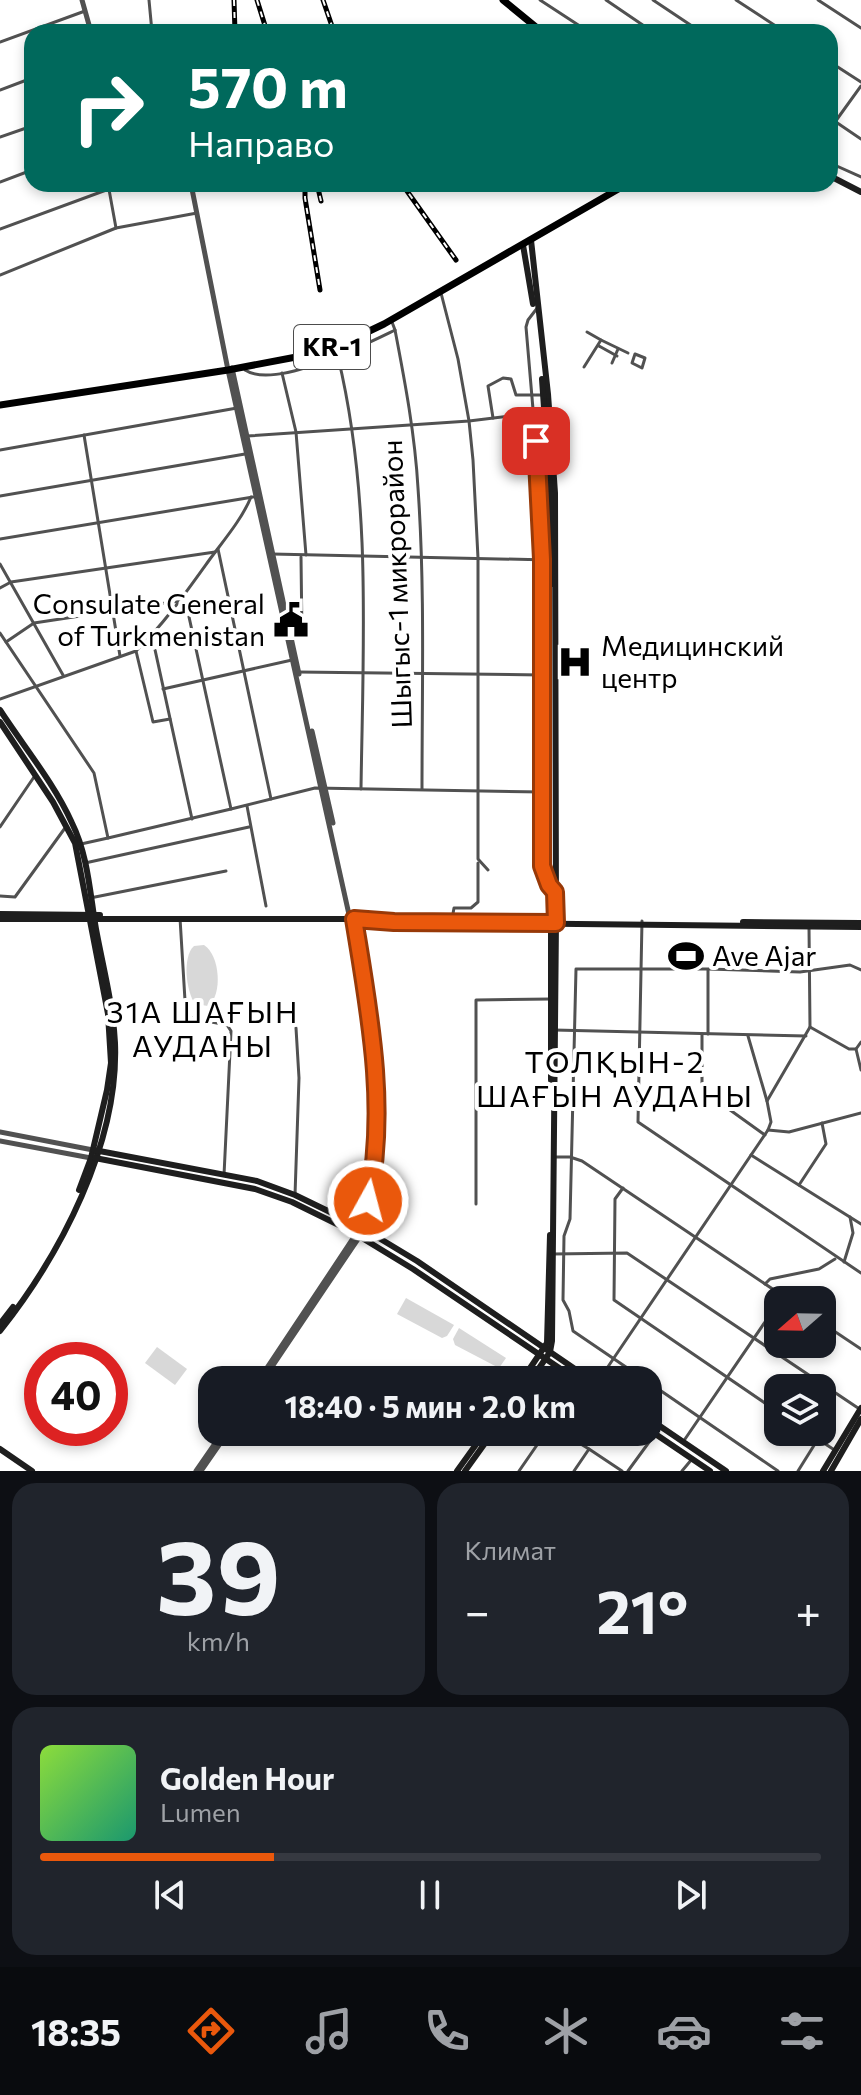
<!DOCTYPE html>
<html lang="ru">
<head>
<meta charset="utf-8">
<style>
	:root { --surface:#171b24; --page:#20242c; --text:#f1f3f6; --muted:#9ea1a6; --line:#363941; --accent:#ea580c }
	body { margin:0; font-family:Commissioner,sans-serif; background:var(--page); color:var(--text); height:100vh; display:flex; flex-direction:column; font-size:30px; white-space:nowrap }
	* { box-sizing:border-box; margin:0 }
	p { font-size:26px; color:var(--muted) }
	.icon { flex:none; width:44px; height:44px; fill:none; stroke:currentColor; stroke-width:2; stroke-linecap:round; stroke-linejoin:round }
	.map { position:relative; height:1471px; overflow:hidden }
	.side { display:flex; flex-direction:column; gap:12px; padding:12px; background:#0d0f14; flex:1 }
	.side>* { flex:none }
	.guide { position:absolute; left:24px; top:24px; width:814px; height:168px; border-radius:24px; box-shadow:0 4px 12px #0003; background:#00695c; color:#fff; overflow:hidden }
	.needle { width:52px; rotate:250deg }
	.fabs { position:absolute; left:764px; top:1286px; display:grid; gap:16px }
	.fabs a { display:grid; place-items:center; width:72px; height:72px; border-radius:16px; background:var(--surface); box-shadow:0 4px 12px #0003; font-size:40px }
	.speed { position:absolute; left:24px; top:1342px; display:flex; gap:16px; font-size:40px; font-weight:700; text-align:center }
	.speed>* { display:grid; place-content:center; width:104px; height:104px; border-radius:50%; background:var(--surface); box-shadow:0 4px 12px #0003; line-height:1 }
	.speed .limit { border:12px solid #d22; background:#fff; color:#111 }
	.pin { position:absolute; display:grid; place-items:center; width:68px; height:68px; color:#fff; margin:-34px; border-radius:16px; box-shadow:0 4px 12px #0006 }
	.me { position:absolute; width:88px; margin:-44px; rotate:7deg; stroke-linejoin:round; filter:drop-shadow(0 0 6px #0008) }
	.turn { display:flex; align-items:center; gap:28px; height:168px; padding:0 32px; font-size:36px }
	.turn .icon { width:104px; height:104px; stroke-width:2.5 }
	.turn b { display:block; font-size:56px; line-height:68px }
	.big { font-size:60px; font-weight:700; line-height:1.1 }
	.side .card { flex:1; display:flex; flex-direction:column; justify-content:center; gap:12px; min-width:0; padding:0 28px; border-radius:24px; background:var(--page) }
	.side .dial { align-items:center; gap:0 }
	.dial b { font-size:104px; line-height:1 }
	.song { display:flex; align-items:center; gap:24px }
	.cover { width:96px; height:96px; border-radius:12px; background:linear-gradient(135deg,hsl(90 70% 55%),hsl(160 70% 35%)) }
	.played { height:8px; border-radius:4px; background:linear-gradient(90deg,var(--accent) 30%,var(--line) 30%) }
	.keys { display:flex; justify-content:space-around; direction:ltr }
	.heat { display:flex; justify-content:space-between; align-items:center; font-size:44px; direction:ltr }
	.side .tiles { flex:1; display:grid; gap:12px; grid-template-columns:1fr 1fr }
	.card:last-child { grid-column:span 2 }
	.trip { position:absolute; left:198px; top:1366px; width:464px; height:80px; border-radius:24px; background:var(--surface); box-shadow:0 4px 12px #0003; font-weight:700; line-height:80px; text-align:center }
	.tab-bar { display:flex; height:128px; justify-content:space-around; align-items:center; background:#090b0e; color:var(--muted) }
	.tab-bar .icon { width:56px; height:56px }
	.tab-bar .active { color:var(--accent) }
	.tab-bar b { font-size:36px; color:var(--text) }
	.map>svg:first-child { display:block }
</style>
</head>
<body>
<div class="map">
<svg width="861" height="1471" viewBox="0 0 861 1471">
	<rect width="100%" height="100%" fill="#fff"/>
	<g fill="#d8d8d8">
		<path d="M204,945C220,955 223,995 208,1006L195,1004C186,991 182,957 194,946Z"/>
		<path d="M406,1298L454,1325L447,1336L442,1338L397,1314Z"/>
		<path d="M459,1328L506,1358L499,1368L455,1345L453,1339Z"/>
		<path d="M157,1347L187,1369L175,1385L145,1363Z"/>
	</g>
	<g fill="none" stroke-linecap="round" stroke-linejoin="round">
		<g stroke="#515151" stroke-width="3">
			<path d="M149,0L152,32"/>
			<path d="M540,0L589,32"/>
			<path d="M606,0L653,32"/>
			<path d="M653,0L701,32"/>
			<path d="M736,0L785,32"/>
			<path d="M818,0L861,28"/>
			<path d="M0,42L85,11"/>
			<path d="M830,62L861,82"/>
			<path d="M0,90L32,78"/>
			<path d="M830,118L861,139"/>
			<path d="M835,122L861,86"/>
			<path d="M0,137L32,126"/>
			<path d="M830,163L861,177"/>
			<path d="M0,182L32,170"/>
			<path d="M108,184L116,228"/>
			<path d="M0,229L109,189"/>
			<path d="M0,275L116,228L197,213"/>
			<path d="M441,293L458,359L469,421L473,460L478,558V859L488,870"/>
			<path d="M538,307L528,320L526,327L538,468L542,559V866L549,886"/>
			<path d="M395,330C405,382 415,435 418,488C425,588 422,689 422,789"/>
			<path d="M601,340L628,353"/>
			<path d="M599,346L617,356"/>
			<path d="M635,354L645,358L642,368L632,363Z"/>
			<path d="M338,357C372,498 363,646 361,789"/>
			<path d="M612,363L618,349"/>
			<path d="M584,367L601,340L587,332"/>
			<path d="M245,370C275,390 364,345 395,330L392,322"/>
			<path d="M282,373L296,432L306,555"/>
			<path d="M493,418L488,386L503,378L511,379L516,395H541"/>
			<path d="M84,435L120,656"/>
			<path d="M247,436L469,421L534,413"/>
			<path d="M0,450L237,408"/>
			<path d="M0,496L245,454"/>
			<path d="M0,539L253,497"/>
			<path d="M218,549L271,799"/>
			<path d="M272,554L549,560"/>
			<path d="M301,557L302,637"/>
			<path d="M0,564L63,675"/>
			<path d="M0,588L11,582L215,552"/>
			<path d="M184,594L231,809L315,788L542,792"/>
			<path d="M0,633L94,773L108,838L231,809"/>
			<path d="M152,636L192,819"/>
			<path d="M6,642L34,623L179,601"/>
			<path d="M136,651L153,722L170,719"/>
			<path d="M298,672L542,675"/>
			<path d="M163,689L292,660"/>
			<path d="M0,699L136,651C164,624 187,591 210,559C224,540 242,519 251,497"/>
			<path d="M247,806L266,906"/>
			<path d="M0,827L34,777"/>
			<path d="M81,844L108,838"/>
			<path d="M85,863L249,827"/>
			<path d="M0,896L15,897L65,828"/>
			<path d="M90,898L226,871"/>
			<path d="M180,918L186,1017L227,1025L231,1031L224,1175"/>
			<path d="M452,919L454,908H471L478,902V863"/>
			<path d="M642,921L638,1122L861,1273"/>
			<path d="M708,970V1034"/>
			<path d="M810,1027L849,1049H856"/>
			<path d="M554,1030L806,1036"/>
			<path d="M702,1034V1086L705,1092L765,1135"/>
			<path d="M748,1036L767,1101"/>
			<path d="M861,1042L856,1049L861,1070"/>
			<path d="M768,1130L789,1132L861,1113"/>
			<path d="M751,1155L861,1224"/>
			<path d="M556,1157H570L582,1161L789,1300"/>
			<path d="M799,1185L826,1144L822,1123"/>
			<path d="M623,1188L615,1199L614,1300L778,1412"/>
			<path d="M295,1195L299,1078L296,1028"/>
			<path d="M476,1204V1000L551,999"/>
			<path d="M553,1254L627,1253L858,1408"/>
			<path d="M844,1262L853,1233L850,1217"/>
			<path d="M765,1284L770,1279L819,1269L835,1259"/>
			<path d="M822,1323L861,1349"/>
			<path d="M599,1380L768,1130L771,1122L767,1101L810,1027L809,927"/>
			<path d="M645,1380L573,1331L569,1311L563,1300L564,1236L570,1219L576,969H708L800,972L850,965L861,970"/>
			<path d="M648,1382L778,1471"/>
			<path d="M561,1432L589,1449"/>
			<path d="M807,1432L836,1451"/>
			<path d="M683,1442L778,1303"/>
			<path d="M519,1471L546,1432"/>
			<path d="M574,1471L589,1449L622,1471"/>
			<path d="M628,1471L655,1434"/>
			<path d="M682,1471L692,1459"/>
			<path d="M798,1471L818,1439"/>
		</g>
		<g stroke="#515151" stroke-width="5">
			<path d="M82,0L91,32"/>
			<path d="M191,184L228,370L350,919L372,1070L371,1149L367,1183L356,1234L259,1380"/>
			<path d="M232,368L299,674"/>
			<path d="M312,731L333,823"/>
			<path d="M356,934L376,1060V1075"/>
			<path d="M0,1132L93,1150"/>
			<path d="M0,1141L91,1158"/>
			<path d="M374,1151L375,1121"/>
			<path d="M263,1380L360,1236L370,1195L373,1161"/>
			<path d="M196,1471L223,1432"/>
			<path d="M201,1471L228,1432"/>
		</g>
		<g stroke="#1e1e1e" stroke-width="6">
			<path d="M830,176L861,192"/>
			<path d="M531,240L548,394L555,493L556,920L552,1341L550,1352L531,1380"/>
			<path d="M523,245L533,304"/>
			<path d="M542,379L550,493L552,584"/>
			<path d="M0,710C24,747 54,783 72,823C88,855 90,894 96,929C103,967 113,1004 115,1043C119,1143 61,1254 0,1331"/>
			<path d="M0,722L53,802L75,843L108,1014L111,1063L107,1090L91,1158L79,1190"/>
			<path d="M0,914L100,915"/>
			<path d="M0,919H350L394,922L861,927"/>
			<path d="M743,922L861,923"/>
			<path d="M551,1080V871"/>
			<path d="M94,1150L257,1181L295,1195L359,1226L417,1261L591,1380"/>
			<path d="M95,1158L255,1189L292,1202L349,1230L413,1269L577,1380"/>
			<path d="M0,1324L13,1307"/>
			<path d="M522,1380L547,1343L550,1235"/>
			<path d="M648,1418L726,1471"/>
			<path d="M648,1429L710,1471"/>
			<path d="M0,1449L32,1471"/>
			<path d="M457,1471L485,1432"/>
			<path d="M465,1471L493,1432"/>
			<path d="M823,1471L861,1408"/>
			<path d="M831,1471L861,1419"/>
		</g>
		<g stroke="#000" stroke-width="7">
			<path d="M503,0L542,32"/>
			<path d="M0,405L228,370L312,354L338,346L384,324L627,184"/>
		</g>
		<g stroke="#000" stroke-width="5">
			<g id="rail">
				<path d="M234,0L235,32"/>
				<path d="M257,0L267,32"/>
				<path d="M323,0L334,32"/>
				<path d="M305,184V198L320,290"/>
				<path d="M317,184L321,201"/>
				<path d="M402,184L456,260"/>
			</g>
		</g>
		<use href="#rail" stroke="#fff" stroke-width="2" stroke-dasharray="6" stroke-linecap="butt"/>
	</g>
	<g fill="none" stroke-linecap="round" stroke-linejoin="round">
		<g stroke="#983908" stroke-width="20">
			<path id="route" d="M368,1201C388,1108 369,1011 354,919L394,922L556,923L555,892L549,885L542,866V559L536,441"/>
		</g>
		<use href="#route" stroke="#ea580c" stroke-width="14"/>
	</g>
	<defs>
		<g id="civic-bare" transform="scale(2.76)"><path d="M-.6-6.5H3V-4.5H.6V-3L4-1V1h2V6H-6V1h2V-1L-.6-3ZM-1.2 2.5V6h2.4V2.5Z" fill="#000" stroke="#fff" stroke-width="2.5" paint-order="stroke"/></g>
		<g id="hospital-bare" transform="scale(2.76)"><path d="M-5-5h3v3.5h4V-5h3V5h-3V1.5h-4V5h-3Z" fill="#000" stroke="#fff" stroke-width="2.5" paint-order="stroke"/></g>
		<g id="stadium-bare" transform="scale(2.76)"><path d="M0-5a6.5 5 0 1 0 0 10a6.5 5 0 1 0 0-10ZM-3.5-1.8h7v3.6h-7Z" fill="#000" stroke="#fff" stroke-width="2.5" paint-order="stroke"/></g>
	</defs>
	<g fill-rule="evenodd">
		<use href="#civic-bare" x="291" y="620"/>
		<use href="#hospital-bare" x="575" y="662"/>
		<use href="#stadium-bare" x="686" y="956"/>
	</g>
	<g text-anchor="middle" stroke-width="8" stroke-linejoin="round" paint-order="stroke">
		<rect fill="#fff" stroke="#4c4c4c" stroke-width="2" x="294" y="325" width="76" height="44" rx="6"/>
		<g font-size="26" font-weight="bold" fill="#000">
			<text x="332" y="356">KR-1</text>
		</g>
		<g font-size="28" fill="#000" stroke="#fff">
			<text transform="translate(397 584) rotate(-92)" y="10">Шыгыс-1 микрорайон</text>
		</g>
		<g font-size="28" fill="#000" stroke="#fff" text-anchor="start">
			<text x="265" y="614" text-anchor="end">Consulate General<tspan x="265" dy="32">of Turkmenistan</tspan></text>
			<text x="601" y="656">Медицинский<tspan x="601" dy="32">центр</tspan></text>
			<text x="712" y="966">Ave Ajar</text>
		</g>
		<g font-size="30" letter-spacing="2" fill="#000" stroke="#fff">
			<text x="203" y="1023">31А ШАҒЫН<tspan x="203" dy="34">АУДАНЫ</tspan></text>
			<text x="615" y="1073">ТОЛҚЫН-2<tspan x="615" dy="34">ШАҒЫН АУДАНЫ</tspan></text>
		</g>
	</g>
</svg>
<div class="fabs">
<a><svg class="needle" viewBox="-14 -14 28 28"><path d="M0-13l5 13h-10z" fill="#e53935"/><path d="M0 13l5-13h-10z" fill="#9ea1a6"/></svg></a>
<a><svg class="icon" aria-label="layers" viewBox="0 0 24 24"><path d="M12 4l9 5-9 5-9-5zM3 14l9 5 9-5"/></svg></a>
</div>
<div class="speed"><div class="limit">40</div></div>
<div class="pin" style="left:536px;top:441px;background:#d93025"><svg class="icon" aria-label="arrive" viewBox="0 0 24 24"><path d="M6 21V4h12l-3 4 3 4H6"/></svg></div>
<svg class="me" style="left:368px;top:1201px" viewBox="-20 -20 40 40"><circle r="17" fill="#ea580c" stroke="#fff" stroke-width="3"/><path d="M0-11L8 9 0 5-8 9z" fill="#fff"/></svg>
<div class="trip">18:40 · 5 мин · 2.0 km</div>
<div class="guide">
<div class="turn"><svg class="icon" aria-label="right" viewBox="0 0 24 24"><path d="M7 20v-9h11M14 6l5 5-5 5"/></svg><div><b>570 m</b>Направо</div></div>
</div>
</div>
<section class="side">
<div class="tiles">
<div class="card dial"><b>39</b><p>km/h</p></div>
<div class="card"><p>Климат</p>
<div class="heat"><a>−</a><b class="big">21°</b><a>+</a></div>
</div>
<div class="card">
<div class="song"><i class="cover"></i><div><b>Golden Hour</b><p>Lumen</p></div></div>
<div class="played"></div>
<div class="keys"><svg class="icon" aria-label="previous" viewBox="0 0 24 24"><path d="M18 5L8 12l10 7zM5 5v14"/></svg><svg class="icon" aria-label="pause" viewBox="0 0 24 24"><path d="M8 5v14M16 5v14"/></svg><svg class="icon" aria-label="next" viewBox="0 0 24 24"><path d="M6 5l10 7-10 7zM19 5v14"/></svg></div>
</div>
</div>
</section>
<nav class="tab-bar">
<b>18:35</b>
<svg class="icon active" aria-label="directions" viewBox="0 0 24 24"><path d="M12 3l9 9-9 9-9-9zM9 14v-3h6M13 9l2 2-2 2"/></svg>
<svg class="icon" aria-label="music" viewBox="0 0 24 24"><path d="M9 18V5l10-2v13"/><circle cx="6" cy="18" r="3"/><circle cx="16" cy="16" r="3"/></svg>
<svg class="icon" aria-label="phone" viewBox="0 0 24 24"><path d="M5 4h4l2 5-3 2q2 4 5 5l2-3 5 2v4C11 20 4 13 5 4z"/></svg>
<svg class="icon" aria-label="climate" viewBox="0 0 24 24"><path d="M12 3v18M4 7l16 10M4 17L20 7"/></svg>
<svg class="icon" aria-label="car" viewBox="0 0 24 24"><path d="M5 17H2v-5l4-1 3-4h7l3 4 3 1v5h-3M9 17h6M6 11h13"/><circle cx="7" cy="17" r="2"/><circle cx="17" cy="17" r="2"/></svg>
<svg class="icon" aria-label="filters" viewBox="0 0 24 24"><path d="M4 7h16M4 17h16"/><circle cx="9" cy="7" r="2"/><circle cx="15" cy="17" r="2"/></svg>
</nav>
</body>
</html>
